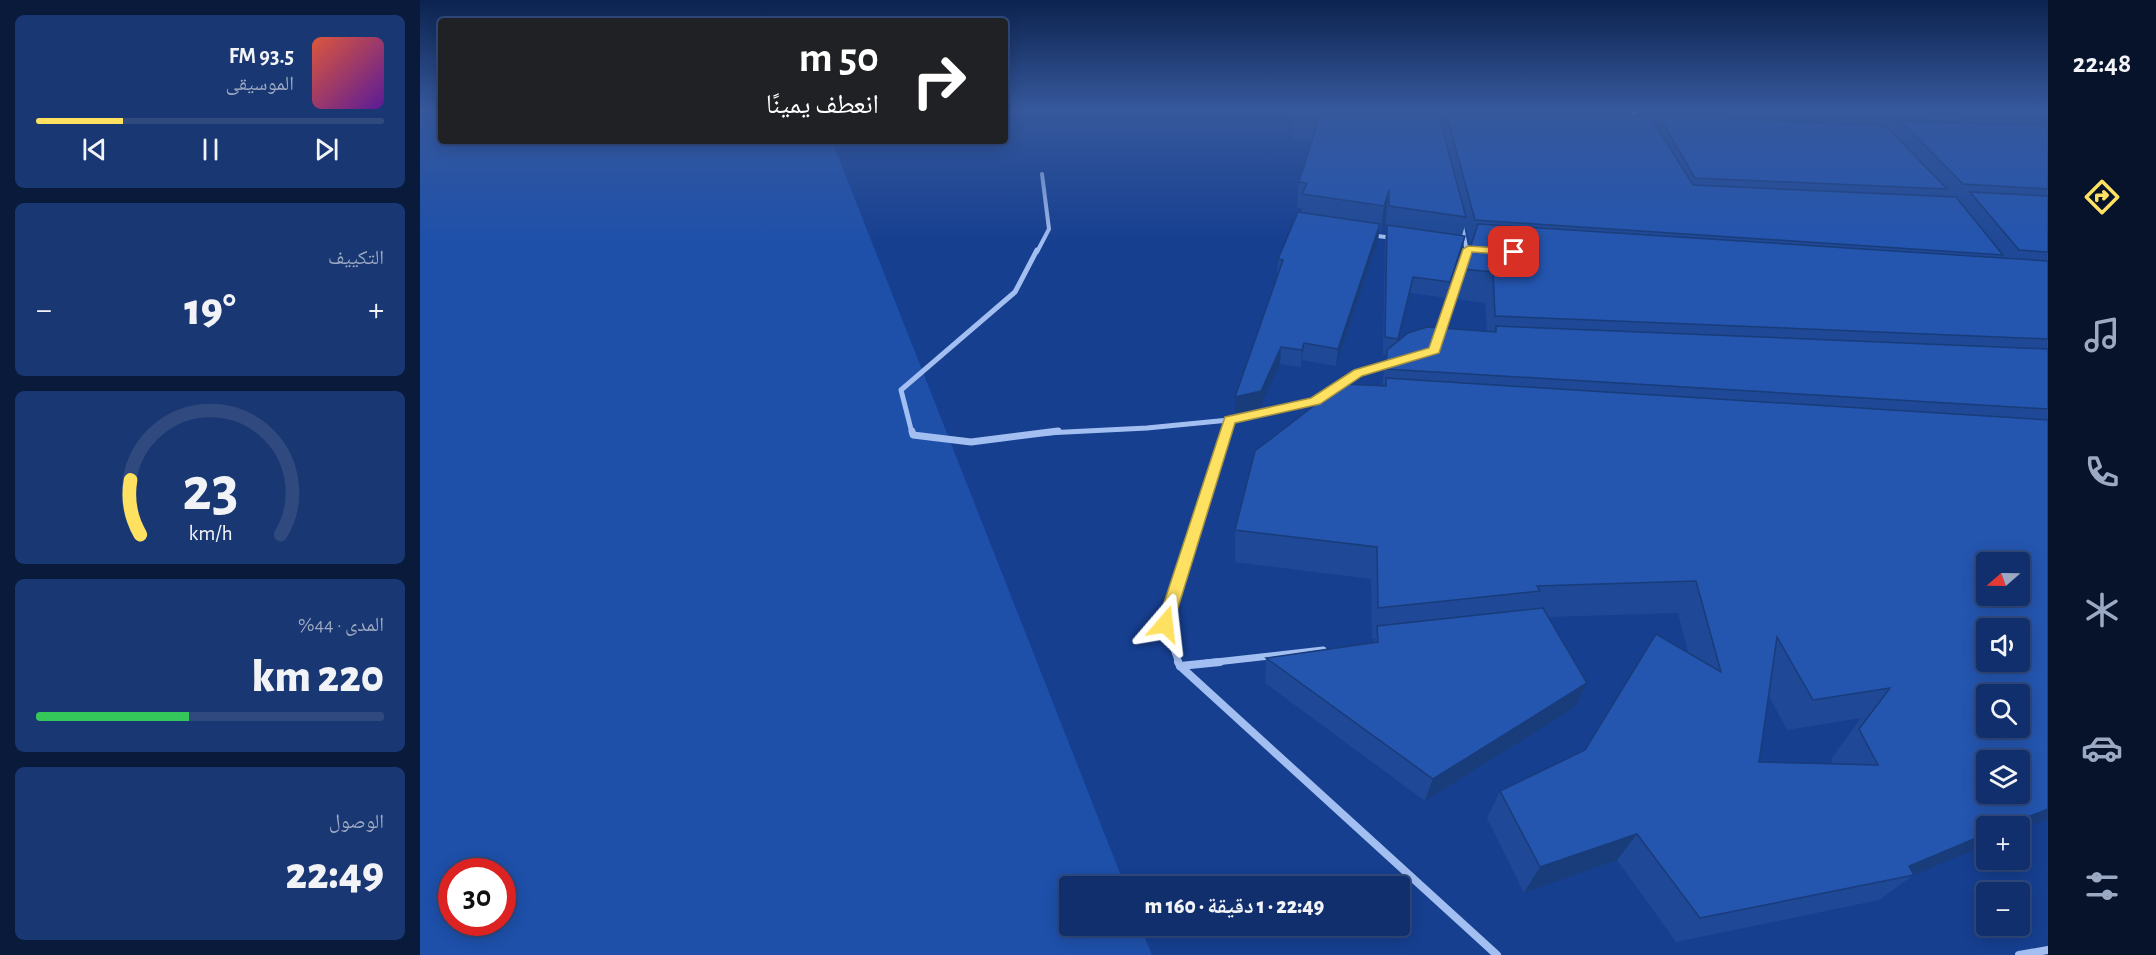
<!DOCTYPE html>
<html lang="ar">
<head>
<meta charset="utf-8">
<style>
	:root { --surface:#102f6c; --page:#193772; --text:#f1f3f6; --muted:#9ca9c2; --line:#304a7f; --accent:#ffe162 }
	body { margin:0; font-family:"Alegreya Sans","Noto Naskh Arabic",sans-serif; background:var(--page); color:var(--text); direction:rtl; height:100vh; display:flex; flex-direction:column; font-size:22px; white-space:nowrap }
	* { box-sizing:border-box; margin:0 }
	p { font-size:20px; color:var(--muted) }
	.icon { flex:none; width:33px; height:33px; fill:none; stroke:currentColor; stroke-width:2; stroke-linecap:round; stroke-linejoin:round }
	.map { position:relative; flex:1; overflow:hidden; direction:ltr }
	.panel { display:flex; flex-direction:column; gap:15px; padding:15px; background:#091a3b; width:420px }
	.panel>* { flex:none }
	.hud { position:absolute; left:18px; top:18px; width:570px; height:126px; border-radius:6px; box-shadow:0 3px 15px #0003,0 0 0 2px var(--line); direction:rtl; background:#202124; color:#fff; overflow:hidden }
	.needle { width:39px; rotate:250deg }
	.tools { position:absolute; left:1556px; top:552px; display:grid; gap:12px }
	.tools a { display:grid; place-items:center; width:54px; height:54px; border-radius:6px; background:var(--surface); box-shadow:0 3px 15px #0003,0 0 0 2px var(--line); font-size:30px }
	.speed { position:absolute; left:18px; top:858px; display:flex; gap:12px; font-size:30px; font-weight:700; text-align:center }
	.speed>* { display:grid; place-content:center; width:78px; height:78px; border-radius:50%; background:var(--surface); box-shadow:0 3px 15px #0003,0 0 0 2px var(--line); line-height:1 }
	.speed .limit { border:9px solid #d22; background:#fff; color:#111 }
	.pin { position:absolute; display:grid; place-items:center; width:51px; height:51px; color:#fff; margin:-26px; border-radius:12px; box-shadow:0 3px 9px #0006 }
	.me { position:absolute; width:66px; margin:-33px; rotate:17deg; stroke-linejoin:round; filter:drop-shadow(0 0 4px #0008) }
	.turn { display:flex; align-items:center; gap:21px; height:126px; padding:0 30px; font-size:27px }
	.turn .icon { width:78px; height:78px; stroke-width:2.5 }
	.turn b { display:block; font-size:42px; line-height:51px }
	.big { font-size:45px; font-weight:800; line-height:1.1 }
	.panel .card { flex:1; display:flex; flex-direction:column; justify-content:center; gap:9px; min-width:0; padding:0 21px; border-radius:9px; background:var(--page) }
	.panel .dial { align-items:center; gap:0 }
	.dial svg { height:156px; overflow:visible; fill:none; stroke:var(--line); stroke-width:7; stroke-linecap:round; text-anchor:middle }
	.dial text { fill:var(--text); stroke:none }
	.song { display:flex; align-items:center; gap:18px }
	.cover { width:72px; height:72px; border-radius:9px; background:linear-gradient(135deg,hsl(10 70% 55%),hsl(270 70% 35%)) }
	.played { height:6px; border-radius:3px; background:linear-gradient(90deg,var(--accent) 25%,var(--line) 25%) }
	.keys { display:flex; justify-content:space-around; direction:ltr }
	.heat { display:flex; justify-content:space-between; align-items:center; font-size:33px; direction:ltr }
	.charge { height:9px; border-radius:4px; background:linear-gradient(90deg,#34c759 44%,var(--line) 0) }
	.trip { position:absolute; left:639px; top:876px; width:351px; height:60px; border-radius:6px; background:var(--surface); box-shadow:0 3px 15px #0003,0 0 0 2px var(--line); font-weight:800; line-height:60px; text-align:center; direction:rtl }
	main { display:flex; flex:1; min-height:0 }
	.dock { display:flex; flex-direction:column; width:108px; justify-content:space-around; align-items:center; background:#06132b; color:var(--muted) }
	.dock .icon { width:42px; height:42px }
	.dock .active { color:var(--accent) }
	.dock b { font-size:27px; color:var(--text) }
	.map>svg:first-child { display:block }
</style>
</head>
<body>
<main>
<nav class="dock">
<b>22:48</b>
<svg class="icon active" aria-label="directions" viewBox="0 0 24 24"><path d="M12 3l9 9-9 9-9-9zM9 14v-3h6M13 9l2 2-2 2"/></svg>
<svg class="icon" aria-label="music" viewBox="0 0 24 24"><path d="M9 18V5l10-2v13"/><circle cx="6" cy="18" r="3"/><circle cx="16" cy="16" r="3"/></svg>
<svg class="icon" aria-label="phone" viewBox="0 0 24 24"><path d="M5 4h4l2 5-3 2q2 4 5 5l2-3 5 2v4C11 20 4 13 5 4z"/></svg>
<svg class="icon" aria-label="climate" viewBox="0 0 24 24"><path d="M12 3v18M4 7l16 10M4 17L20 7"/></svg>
<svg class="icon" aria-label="car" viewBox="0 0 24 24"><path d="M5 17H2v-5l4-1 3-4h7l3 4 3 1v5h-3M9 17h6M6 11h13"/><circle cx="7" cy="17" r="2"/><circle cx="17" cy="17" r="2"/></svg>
<svg class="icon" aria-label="filters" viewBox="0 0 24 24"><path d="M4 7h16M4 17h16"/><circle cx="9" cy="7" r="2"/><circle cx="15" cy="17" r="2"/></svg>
</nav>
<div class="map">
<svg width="1628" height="955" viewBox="0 0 1628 955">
	<rect width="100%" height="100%" fill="#163f90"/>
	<path fill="#1e50aa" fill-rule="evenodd" d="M0,109H21V141H412L705,886H650V926H720L732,955H0ZM32,872H82V922H32Z"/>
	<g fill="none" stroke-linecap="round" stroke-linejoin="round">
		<g stroke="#a3bef0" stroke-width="4">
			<path d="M1211,109L1218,122"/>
			<path d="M1042,226L1047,252"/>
			<path d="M950,235L973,238"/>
			<path d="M617,252L629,229L622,174"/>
		</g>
		<g stroke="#a3bef0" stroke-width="5">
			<path d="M1019,336L1048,250"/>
			<path d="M492,433L481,390L595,292L617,250"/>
			<path d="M626,433L727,428L809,420"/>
			<path d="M805,433L809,420L895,401L938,373L970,364"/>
		</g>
		<g stroke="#a3bef0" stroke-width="7">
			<path d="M492,431L493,435L551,442L638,431"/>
			<path d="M759,663L745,624L805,431"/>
			<path d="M787,663L903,650"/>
		</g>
		<g stroke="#a3bef0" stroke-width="8">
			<path d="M758,662L760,666L1077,955"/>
			<path d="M760,666L800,662"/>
			<path d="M1599,955L1628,950"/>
		</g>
	</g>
	<path fill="#1f4996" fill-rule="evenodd" d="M1024,109H1079L1219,115L1216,109H1628V819L1566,826V845L1492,876L1459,900L1256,942L1197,860L1104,893L1067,818L1080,791L1165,750L1268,652L1258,613L1129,617L1155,707L1005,801L845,683L846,658L954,642L955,639H952L951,579L815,562V530L962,386L966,355L963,354L965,241L966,233V216L961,232H959L958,240L916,366L882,360L881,367L860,364L840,408L815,414L858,276H857L858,259L881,212L882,208H877L879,182L891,142L871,140L872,116L1022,125ZM1045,225L1050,245H1051L1043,269L1036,299L1065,303L1067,331L979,340L990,293L1027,298L1042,252V236ZM1349,696L1367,730L1441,718L1411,759L1413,764L1339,762Z"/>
	<g fill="#193c7a">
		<path d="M969,190L966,216L961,232L964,206Z"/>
		<path d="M960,224L958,240L916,366L918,349Z"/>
		<path d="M1045,236L1042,252L1027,298L1030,282Z"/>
		<path d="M993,277L990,293L975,356L978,339Z"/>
		<path d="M884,343L882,360L881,367L882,350Z"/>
		<path d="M861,347L860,364L840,408L815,414V397Z"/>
		<path d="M1167,683L1155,707L1005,801L1013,779Z"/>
		<path d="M1628,809V819L1599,831V826H1585Z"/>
		<path d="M1217,834L1197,860L1104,893L1120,867Z"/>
		<path d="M1566,834V845L1492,876L1494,875L1489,866Z"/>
	</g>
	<g fill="#2455af" stroke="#193c7a" stroke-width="1.5" fill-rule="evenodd">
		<path d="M873,109H1017L1046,217L969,206V190L964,206L882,194L887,183L879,182L899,118L872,116Z"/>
		<path d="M1025,109H1079L1230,116L1273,185L1536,197L1583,255L1055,220Z"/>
		<path d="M1393,109H1458L1461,112Z"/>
		<path d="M1469,109H1573L1582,116L1473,113Z"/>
		<path d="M1586,109H1628V118L1596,117Z"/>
		<path d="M1238,115L1466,126L1527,189L1275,178Z"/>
		<path d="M1481,121L1628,126V189L1543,184Z"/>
		<path d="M1550,192L1628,196V252L1599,250Z"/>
		<path d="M878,212L960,224L918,349L884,343L882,350L861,347L841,391L815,397L863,260L858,259Z"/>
		<path d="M1058,224L1628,261V339L1075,316L1073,272L1043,269Z"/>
		<path d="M967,225L1045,236L1030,282L993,277L978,339L965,337Z"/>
		<path d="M1076,326L1628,349V409L966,369L967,350L988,333L1007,327L1076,332Z"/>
		<path d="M966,378L1628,420V809L1585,826H1566V834L1489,866L1494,875L1280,918L1217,834L1120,867L1080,791L1165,750L1236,634L1301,672L1276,581L1117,586L1120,591L958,608L957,547L815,530L835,451L922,384L966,386ZM1566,562H1599V596H1566ZM1566,628H1599V662H1566ZM1357,637L1393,700L1470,688L1439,729L1458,765L1339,762ZM1566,694H1599V728H1566ZM1566,760H1599V794H1566Z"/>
		<path d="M1123,608L1167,683L1013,779L846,658L958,642L957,626Z"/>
	</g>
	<linearGradient id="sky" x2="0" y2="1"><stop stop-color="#0c234f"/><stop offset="0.45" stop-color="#36589c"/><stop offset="1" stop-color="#36589c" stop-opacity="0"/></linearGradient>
	<rect width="1628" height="243" fill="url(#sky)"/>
	<path fill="#ffe162" stroke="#a69240" stroke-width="1.5" d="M1048,246L1094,249L1099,252L1094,255L1052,252L1019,353L942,376L900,404L815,423L753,624L751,629L745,631L739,629L737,624L805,417L891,398L934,370L1009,348L1043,249Z"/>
</svg>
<div class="tools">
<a><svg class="needle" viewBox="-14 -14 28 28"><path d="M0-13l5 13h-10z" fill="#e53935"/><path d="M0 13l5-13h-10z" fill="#9ca9c2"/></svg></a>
<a><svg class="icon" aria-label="sound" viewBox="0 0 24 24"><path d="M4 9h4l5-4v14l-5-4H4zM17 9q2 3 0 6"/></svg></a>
<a><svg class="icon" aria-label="search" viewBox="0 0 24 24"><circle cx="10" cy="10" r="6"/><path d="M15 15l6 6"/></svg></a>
<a><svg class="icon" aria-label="layers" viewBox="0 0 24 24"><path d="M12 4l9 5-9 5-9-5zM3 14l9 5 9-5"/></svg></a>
<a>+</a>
<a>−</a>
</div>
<div class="speed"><div class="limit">30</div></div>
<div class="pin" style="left:1094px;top:252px;background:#d93025"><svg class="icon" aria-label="arrive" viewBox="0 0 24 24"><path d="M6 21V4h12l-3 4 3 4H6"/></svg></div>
<svg class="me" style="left:745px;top:624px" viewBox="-20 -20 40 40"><path d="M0-17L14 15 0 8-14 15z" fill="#ffe162" stroke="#fff" stroke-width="4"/></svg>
<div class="trip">22:49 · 1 دقيقة · 160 m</div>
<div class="hud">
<div class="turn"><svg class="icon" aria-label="right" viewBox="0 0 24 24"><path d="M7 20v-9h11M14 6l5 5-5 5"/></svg><div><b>50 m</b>انعطف يمينًا</div></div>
</div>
</div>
<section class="panel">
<div class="card">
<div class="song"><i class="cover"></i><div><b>93.5 FM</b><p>الموسيقى</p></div></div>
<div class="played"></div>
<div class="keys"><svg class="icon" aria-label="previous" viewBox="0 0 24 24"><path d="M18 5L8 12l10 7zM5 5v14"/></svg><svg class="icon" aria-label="pause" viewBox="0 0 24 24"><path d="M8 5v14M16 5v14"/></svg><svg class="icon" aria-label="next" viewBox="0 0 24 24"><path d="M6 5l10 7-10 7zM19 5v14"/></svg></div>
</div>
<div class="card"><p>التكييف</p>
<div class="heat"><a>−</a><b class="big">19°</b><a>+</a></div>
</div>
<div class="card dial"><svg viewBox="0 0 100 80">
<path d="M14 69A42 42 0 1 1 86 69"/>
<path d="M14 69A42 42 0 0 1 9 41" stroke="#ffe162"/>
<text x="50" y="56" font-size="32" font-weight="700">23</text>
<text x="50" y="72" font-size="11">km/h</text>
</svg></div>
<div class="card"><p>المدى · 44%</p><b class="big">220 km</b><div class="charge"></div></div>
<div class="card"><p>الوصول</p><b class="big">22:49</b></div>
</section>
</main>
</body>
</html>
